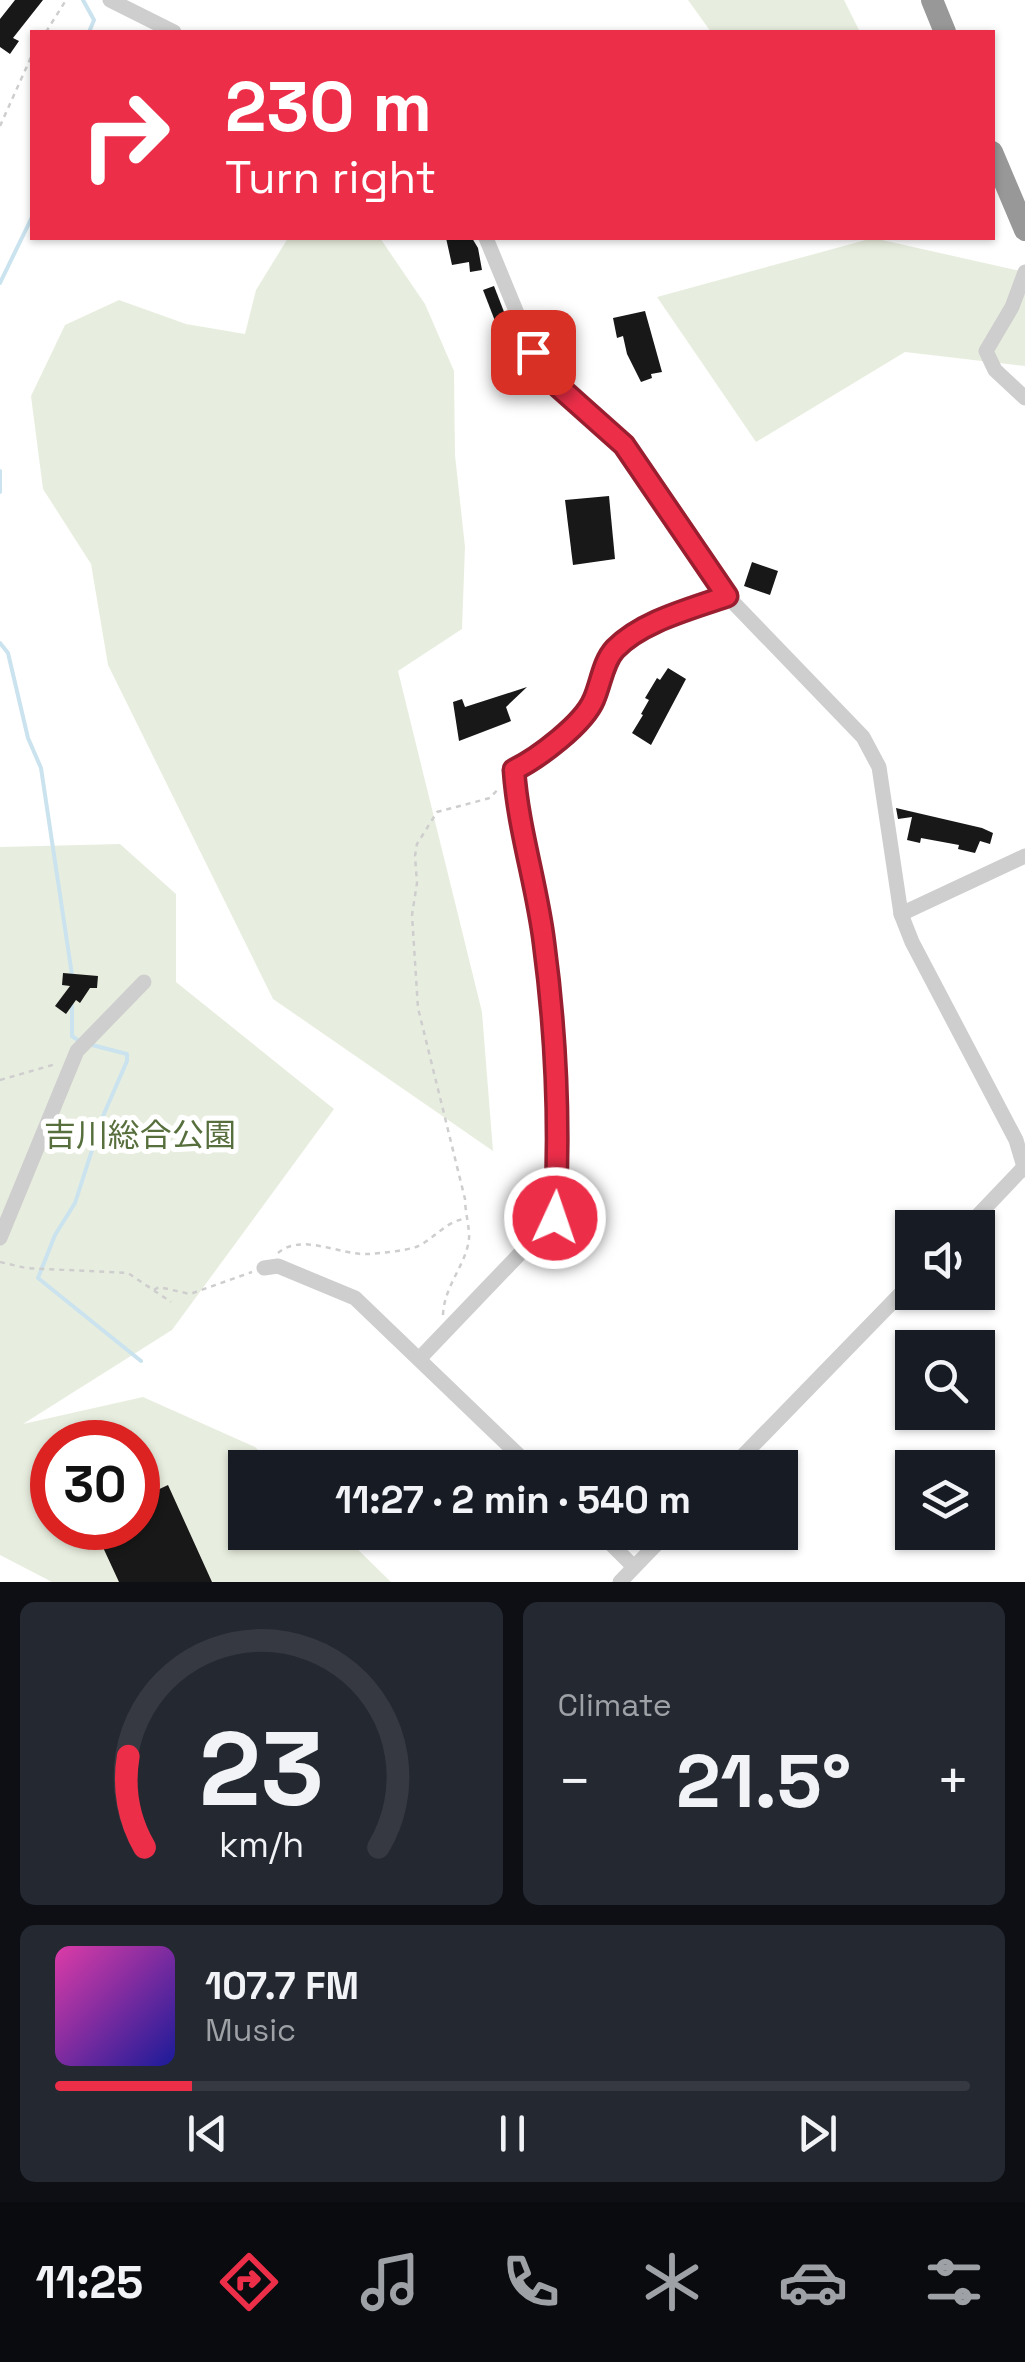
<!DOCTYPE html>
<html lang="en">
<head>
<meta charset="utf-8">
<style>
	:root { --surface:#171b24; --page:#242831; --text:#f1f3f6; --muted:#9ea1a6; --line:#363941; --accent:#ec2e49 }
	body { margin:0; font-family:"Space Grotesk","Noto Sans JP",sans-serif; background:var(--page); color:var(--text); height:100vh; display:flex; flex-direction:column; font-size:38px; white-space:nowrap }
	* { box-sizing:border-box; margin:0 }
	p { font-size:32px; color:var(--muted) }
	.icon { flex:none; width:55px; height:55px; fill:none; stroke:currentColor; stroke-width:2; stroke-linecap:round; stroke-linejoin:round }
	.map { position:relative; height:1582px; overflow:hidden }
	.drawer { display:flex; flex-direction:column; gap:20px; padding:20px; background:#0d0f14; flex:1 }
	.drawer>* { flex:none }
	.banner { position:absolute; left:30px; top:30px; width:965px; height:210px; border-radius:0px; box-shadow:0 2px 8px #0004; background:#ec2e49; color:#fff; overflow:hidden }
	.fabs { position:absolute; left:895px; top:1210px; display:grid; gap:20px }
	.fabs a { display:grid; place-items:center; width:100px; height:100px; border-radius:0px; background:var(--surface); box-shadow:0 2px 8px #0004; font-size:50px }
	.speed { position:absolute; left:30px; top:1420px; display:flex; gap:20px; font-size:50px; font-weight:700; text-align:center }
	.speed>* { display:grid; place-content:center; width:130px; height:130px; border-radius:50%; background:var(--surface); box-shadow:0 2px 8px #0004; line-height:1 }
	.speed .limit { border:15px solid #d22; background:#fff; color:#111 }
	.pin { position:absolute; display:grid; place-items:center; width:85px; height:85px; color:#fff; margin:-42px; border-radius:20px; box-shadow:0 5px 15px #0006 }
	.me { position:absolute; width:110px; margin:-55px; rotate:3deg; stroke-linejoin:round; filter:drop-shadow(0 0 8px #0008) }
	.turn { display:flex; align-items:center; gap:35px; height:210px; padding:0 30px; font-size:45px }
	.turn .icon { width:130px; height:130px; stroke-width:2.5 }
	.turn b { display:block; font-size:70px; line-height:85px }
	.big { font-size:75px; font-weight:600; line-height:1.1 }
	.drawer .card { flex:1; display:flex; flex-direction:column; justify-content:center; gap:15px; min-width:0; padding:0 35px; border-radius:15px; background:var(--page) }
	.drawer .dial { align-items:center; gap:0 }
	.dial svg { height:260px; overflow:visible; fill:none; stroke:var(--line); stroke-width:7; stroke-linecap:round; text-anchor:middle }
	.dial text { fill:var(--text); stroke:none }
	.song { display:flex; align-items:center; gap:30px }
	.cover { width:120px; height:120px; border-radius:15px; background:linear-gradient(135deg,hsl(320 70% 55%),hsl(240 70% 35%)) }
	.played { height:10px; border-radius:5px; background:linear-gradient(90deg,var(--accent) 15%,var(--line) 15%) }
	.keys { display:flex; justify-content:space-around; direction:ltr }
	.heat { display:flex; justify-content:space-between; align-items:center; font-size:55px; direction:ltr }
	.drawer .tiles { flex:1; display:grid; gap:20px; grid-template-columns:1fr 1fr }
	.card:last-child { grid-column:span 2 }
	.trip { position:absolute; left:228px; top:1450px; width:570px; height:100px; border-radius:0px; background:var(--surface); box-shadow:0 2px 8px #0004; font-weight:600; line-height:100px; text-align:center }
	.menu { display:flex; height:160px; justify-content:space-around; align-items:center; background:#090b0e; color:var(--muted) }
	.menu .icon { width:70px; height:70px }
	.menu .current { color:var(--accent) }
	.menu b { font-size:45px; color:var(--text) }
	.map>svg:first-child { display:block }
</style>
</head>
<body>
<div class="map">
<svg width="1025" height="1582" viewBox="0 0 1025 1582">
	<rect width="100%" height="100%" fill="#fff"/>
	<g fill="#e8eedf" fill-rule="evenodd">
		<path d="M688,0H844L860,32H711Z"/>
		<path d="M288,238H380L425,304L454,371L455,455L465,547L462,629L398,671L482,1012L493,1151L273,999L108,665L91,564L43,489L31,396L65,325L119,300L186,324L245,334L256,290Z"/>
		<path d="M873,238L1025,272V366L905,352L756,442L657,297Z"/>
		<path d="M120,844L176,894V982L334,1109L172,1330L23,1424L143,1397L255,1447L275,1467L245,1468V1532L341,1533L391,1582H52L0,1555V847ZM52,1442H138V1528H52Z"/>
	</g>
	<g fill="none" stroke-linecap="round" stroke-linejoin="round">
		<g stroke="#cae3ee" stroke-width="4">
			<path d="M83,0L94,20L89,32"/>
			<path d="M0,283L32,217"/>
			<path d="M0,471V492"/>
			<path d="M0,643L8,653L28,738L41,768L72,975"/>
			<path d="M72,1005V1036L79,1041"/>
			<path d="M88,1044L127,1054V1061L103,1116L75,1203L55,1235L38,1278L141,1361"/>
		</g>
	</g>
	<g fill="#181818">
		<path d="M15,0H43L13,38L19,41L10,54L0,47V19Z"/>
		<path d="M446,238H472L478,248L482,270L470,272L469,262L452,265Z"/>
		<path d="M494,286L506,317L495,321L483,290Z"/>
		<path d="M645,311L662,372L651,374L652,378L641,382L627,354L623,336L617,338L613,318Z"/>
		<path d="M609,496L615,559L573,565L565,500Z"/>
		<path d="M752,562L778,571L770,595L744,586Z"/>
		<path d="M668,668L686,679L651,745L632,733L643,715L641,714L649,700L645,698L657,678L660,680Z"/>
		<path d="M527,687L506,707L511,721L459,741L453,702L462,699L465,707Z"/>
		<path d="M896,808L982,828L993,833L990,844L980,841L975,853L958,849L959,845L921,838L920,843L907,840L912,817L898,819Z"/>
		<path d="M63,973L98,976L97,988H90L80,1003L76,1000L66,1014L55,1006L70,986L62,985Z"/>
		<path d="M168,1485L212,1582H119L94,1528H138V1499Z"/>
	</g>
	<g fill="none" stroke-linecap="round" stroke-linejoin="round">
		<g stroke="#cecece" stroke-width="2.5" stroke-dasharray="5 5" stroke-linecap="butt">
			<path d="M46,32L66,0"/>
			<path d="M0,126L32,55"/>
			<path d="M0,1080L56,1064"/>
			<path d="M278,1253C302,1232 341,1256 369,1254C383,1253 403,1251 416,1247C433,1240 444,1223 463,1219"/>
			<path d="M0,1262L26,1268L128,1273L171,1302"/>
			<path d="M154,1290L159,1287L190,1294L252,1272"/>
			<path d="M443,1315C444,1286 466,1265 469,1239C470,1229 465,1212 465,1199L418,1008L412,915L417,883L415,856L417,844L437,812L490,798L500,787"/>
		</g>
		<g stroke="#cecece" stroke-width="15">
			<path d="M110,0L174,32"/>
			<path d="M486,238L533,352L550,379L624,445L727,596L863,737L879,767L901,914L912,942L1016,1140L1025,1170"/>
			<path d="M1025,272L1012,307L986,351L995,370L1025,398"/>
			<path d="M901,914L1025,856"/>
			<path d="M966,1228L1024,1167"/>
			<path d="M0,1238L77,1051L144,982"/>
			<path d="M264,1268L278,1266L355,1298L532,1468"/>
			<path d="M420,1358L555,1217C560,1127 556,1033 544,943C537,885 518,829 514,770C538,758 584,724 594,699C601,683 603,663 615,649C641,621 691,609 727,596"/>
			<path d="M731,1468L912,1282"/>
			<path d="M599,1532L634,1567"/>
			<path d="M620,1582L668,1532"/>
		</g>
		<g stroke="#989898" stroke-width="22">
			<path d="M932,0L945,32"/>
			<path d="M992,152L1025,230"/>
		</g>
	</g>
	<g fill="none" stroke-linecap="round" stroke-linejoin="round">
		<g stroke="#991e2f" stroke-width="25">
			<path id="route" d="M533,352L550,379L624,445L727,596C691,609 642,621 615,649C603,662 601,683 594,699C584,724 538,758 514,770C518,829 537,885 544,943C556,1033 560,1127 555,1218"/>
		</g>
		<use href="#route" stroke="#ec2e49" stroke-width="18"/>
	</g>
	<g text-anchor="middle" stroke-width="10" stroke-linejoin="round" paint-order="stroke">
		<g font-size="32" fill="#576f3c" stroke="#fff">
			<text x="140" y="1146">吉川総合公園</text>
		</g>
	</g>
</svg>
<div class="fabs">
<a><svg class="icon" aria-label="sound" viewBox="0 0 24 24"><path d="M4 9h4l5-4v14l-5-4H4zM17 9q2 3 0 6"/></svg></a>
<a><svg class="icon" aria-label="search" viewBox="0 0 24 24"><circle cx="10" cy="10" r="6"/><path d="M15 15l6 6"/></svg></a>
<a><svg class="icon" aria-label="layers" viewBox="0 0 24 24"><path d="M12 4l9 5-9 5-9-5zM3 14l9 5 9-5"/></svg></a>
</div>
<div class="speed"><div class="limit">30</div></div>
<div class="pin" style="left:533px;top:352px;background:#d93025"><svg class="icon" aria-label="arrive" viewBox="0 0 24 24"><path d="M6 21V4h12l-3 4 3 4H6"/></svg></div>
<svg class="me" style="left:555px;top:1218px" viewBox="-20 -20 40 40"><circle r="17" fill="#ec2e49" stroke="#fff" stroke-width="3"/><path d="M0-11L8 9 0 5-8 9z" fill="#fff"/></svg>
<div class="trip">11:27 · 2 min · 540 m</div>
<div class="banner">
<div class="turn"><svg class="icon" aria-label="right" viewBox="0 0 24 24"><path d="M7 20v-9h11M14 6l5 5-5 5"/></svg><div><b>230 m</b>Turn right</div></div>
</div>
</div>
<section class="drawer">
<div class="tiles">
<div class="card dial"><svg viewBox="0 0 100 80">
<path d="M14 69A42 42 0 1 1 86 69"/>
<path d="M14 69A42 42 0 0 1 9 41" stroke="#ec2e49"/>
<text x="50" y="56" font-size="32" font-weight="700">23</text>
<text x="50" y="72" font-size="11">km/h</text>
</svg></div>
<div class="card"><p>Climate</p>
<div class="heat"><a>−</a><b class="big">21.5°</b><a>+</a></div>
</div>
<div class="card">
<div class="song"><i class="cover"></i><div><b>107.7 FM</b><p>Music</p></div></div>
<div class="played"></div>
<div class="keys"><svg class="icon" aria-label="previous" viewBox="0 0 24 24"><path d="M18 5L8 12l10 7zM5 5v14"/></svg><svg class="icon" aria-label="pause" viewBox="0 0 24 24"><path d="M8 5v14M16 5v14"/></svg><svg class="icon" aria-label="next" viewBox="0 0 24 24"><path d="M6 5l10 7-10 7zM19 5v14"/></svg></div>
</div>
</div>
</section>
<nav class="menu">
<b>11:25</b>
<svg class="icon current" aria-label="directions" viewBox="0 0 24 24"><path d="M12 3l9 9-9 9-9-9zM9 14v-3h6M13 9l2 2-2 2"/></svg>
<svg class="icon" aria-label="music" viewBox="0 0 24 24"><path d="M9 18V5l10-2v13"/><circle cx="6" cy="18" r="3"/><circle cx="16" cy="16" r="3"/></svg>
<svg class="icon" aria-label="phone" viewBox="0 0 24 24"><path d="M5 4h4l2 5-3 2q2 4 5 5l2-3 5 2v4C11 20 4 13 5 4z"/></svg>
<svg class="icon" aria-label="climate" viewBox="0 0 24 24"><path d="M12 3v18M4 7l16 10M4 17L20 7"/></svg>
<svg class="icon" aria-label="car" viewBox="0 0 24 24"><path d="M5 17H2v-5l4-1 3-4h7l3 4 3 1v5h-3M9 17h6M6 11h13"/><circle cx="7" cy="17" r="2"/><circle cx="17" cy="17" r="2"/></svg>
<svg class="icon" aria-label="filters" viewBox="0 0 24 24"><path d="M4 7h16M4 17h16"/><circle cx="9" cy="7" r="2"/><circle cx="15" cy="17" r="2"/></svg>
</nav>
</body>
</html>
